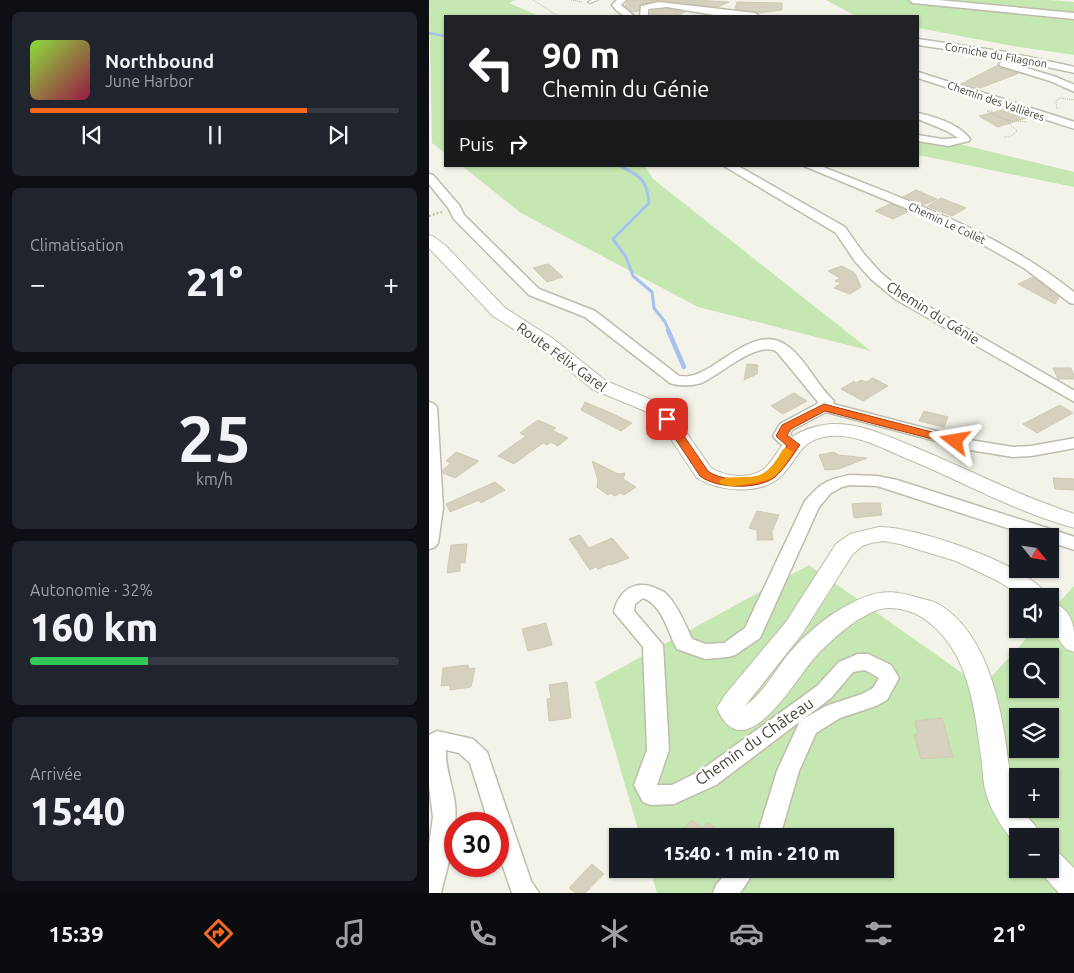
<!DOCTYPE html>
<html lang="fr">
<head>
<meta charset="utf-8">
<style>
	:root { --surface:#171b24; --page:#20242c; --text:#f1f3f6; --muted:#9ea1a6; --line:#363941; --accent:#f6691e }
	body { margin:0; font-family:Ubuntu,sans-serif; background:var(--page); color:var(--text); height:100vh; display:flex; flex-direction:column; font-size:19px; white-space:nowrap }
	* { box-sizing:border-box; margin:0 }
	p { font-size:16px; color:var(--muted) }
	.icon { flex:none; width:28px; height:28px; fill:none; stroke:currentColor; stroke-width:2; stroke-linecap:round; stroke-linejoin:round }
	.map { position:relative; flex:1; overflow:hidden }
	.side { display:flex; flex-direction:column; gap:12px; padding:12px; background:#0d0f14; width:429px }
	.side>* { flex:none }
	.top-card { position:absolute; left:15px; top:15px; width:475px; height:152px; border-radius:0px; box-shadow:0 1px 4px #0004; background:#202124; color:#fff; overflow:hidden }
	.needle { width:32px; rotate:120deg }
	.fabs { position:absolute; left:580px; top:528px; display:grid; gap:10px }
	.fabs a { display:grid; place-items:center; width:50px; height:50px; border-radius:0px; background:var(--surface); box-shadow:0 1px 4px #0004; font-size:25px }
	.speed { position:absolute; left:15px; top:812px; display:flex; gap:10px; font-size:25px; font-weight:700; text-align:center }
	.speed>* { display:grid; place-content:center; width:65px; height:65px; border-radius:50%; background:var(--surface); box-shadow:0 1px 4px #0004; line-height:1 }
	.speed .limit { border:8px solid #d22; background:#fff; color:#111 }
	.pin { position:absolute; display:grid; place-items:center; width:42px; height:42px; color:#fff; margin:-21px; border-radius:10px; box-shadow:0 2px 8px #0006 }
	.me { position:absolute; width:55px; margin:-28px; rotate:284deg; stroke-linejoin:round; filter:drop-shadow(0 0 4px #0008) }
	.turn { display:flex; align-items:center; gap:18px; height:105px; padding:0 15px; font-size:22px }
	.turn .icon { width:65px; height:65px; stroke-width:2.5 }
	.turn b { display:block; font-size:35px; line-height:42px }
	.then { display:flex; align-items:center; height:48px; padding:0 15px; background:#0003; gap:10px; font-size:19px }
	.big { font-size:38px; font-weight:800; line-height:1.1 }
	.side .tile { flex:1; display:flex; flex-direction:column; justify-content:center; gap:8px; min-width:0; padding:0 18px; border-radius:8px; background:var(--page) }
	.side .dial { align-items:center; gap:0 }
	.dial b { font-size:65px; line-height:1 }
	.song { display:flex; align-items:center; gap:15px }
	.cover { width:60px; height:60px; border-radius:8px; background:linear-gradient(135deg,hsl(90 70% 55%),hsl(340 70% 35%)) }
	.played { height:5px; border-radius:2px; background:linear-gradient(90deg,var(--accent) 75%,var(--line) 75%) }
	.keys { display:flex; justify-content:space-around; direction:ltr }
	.heat { display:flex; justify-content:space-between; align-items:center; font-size:28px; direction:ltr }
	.charge { height:8px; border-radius:4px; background:linear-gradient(90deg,#34c759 32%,var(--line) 0) }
	.trip { position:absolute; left:180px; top:828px; width:285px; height:50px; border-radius:0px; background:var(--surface); box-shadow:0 1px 4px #0004; font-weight:800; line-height:50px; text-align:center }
	.dock { display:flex; height:80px; justify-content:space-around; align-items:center; background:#090b0e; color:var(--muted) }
	.dock .icon { width:35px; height:35px }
	.dock .on { color:var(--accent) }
	.dock b { font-size:22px; color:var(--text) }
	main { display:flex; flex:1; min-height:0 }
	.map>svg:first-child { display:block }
</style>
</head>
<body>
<main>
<section class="side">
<div class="tile">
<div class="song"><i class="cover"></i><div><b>Northbound</b><p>June Harbor</p></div></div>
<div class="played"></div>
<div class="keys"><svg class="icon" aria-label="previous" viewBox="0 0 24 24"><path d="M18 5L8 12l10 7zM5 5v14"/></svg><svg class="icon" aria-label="pause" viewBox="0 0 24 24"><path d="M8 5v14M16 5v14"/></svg><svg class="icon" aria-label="next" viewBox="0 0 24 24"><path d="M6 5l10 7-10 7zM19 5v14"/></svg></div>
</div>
<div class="tile"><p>Climatisation</p>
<div class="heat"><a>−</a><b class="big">21°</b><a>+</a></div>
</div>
<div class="tile dial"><b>25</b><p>km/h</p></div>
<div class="tile"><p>Autonomie · 32%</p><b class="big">160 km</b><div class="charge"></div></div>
<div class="tile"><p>Arrivée</p><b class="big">15:40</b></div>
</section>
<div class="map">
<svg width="646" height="893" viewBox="0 0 646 893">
	<rect width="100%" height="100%" fill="#f4f3e9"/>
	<g fill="#c5e7b2" fill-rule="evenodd">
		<path d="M0,0H87L80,3L110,16H16V153L3,143Z"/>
		<path d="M397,0H621L645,2V55L584,46L489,28V16H427Z"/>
		<path d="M489,134L645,172V187L489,155Z"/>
		<path d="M33,166H216L224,179L442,351L269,307L92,213Z"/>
		<path d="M380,565L553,687L606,629H621V612L645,586V893H228L221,869H456V836H211L166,682ZM589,656H621V689H589ZM589,716H621V749H589ZM589,776H621V809H589ZM589,836H621V869H589Z"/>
	</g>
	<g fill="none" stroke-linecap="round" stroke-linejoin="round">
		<path stroke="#a6c3ef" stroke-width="2.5" d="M0,33L16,36"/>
		<path stroke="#a6c3ef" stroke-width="3" d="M191,166C211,176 218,179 220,203L184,239L197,257L204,276L223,292L225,308L236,322L240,331"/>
		<path stroke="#a6c3ef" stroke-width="4.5" d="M239,330L255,367"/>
	</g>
	<g fill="#d5d1be" stroke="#d0cab2">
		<path d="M199,0H268L300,2L289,7L230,0L212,4L210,11L203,12L196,6Z"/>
		<path d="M308,2L353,3V10L329,13L306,9Z"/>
		<path d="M238,9L256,12L250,15L244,14L234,16L221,14V11Z"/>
		<path d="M569,65L571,68L590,73L549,89L532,84Z"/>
		<path d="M578,109L600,117L569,127L550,116Z"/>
		<path d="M487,190L508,199L494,205L474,197Z"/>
		<path d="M512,198L537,208L523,216L498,206Z"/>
		<path d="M461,204L480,211L464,219L446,211Z"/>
		<path d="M119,264L122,266L134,277L118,282L104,268Z"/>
		<path d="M413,266L426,273L432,287L421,294L405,288L412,283L406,281L411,278L399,271Z"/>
		<path d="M604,277L630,297L626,304L589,284Z"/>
		<path d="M318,364L329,365L328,374L315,380Z"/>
		<path d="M624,368H642L646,379H629Z"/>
		<path d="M444,378L459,386L434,401L412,389L425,381L427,383L432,380L437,382Z"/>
		<path d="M365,393L378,401L354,414L342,406Z"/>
		<path d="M156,402L182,413L203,423L192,431L152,410Z"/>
		<path d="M631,405L644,413L608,433L594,424Z"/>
		<path d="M495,411L519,417L515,427L490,421Z"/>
		<path d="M109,420L127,428L123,430L139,438L129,446L122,442L118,445L114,443L85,464L69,456L97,436L91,433Z"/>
		<path d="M27,452L50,461L26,478L14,473V470L22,463L17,461Z"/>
		<path d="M405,452L409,455L438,458L410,469L396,470L390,455Z"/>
		<path d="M163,461L189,474L196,473L194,479L207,487L195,495L191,493L186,496L181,493L179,495L168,487L169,480Z"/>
		<path d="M624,478L646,479V490L626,489Z"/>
		<path d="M66,482L76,490L52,503L50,500L21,512L17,504Z"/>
		<path d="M432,503H451L453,515L425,518L423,504Z"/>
		<path d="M328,511L350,515L343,531L344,540H328V530L320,528Z"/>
		<path d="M151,535L160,548L183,538L200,558L182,565L181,564L169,569L167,567L161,570L140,539Z"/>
		<path d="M38,544L36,563H31V571L18,573L22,545Z"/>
		<path d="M117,623L123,645L99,651L93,629Z"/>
		<path d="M39,665L40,669L46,668L42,687L21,690V685L12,686L14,668Z"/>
		<path d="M138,682L142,718L120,721L118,699L122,698L120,685Z"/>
		<path d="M513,718L524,757L492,759L485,735L489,734L486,721Z"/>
		<path d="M263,820L273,828L279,822L287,829L282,834L284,836H246Z"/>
		<path d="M163,864L175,874L156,893H147L140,888Z"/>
	</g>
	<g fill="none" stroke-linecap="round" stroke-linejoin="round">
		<g stroke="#bfbcab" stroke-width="2">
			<path id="service" d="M163,0H169L161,3L159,2Z"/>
		</g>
		<g stroke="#bfbcab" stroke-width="3">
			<g id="minor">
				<path d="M188,0H197L192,5L205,16C194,16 190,14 183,5Z"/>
				<path d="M480,0H509L646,13V19L484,3Z"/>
				<path d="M230,2L326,13L330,16L285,15L238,7L219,9V16H211L212,6Z"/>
				<path d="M489,39L577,52L646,67V73L577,58L489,45Z"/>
				<path d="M575,61L627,77L646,85V92L621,81L572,66L570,64Z"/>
				<path d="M489,72L646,122V129L489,78Z"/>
				<path d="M489,113C507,117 530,124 541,139L540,141L519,146L489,141V135L513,139L529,138L518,131L489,119Z"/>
				<path d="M295,166H309L416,227L435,254L452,273L476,293L646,391V402L466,299L442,279L425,260L407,233Z"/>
				<path d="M375,166H392L399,169C485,203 573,234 646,293V304L641,303L595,268L544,239L491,214Z"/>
				<path d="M0,174L4,175L30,205L35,215L110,289L166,311L250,376C253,376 258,377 261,376C289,371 325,323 357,345C376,358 386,382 402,398L405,401L404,404L541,440L584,447L602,446L646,438V448L602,456L584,457L541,450L397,412L363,430L361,435L373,445L371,449C360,451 350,444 344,436L351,424L388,404L389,402L348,352C329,339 290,376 272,383C262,386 250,386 241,383L156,317L100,295L25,219L20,209L0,184Z"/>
				<path d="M0,402L5,404L8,407L14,508L9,543L6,547L0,549Z"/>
				<path d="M421,475L448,476L468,480L646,537V550L621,542V536H603L448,486L421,485L413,487L402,493L390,507L331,638L306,655L299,657L276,659L248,649C239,633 234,605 214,598L206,604L205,611L234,645L240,750L228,785H243L271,771L388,686L410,662L429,654H439L462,665L470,678L458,700L447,706L411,718L387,733L370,771L351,836H328L348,771L371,721L397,706L433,694L444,688L450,678L436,670L424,672L402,698L287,785L245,804L222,805L214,802L205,785L218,750L214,647L185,612C189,592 204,580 224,587C227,589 232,590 235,592C247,602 257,625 263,639L277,644L295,643L316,628L376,501C392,483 397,480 421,475Z"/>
				<path d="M8,731L44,739L58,752L102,881L110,893H83L69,852V824H60L41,763L30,753L17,750C16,769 24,785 26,804C29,834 19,864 12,893H0V845L4,817L0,786V735Z"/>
				<path d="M301,869H327L311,893H284L287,885Z"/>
			</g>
		</g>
		<g stroke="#bfbcab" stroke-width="2">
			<g id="tertiary">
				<path d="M0,235L5,237L16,245L76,308L123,338L177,381L230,403L245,415L282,468C297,477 322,480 336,468C345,460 349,449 357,441C370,431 387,425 403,424C431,423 458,436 483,446C537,468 590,496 646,514V528C586,512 531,480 474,457C451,447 427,434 401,436C369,439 369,461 351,477C330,496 289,491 268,478L231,423L216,411L163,389L111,346L64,316L0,248Z"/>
				<path d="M450,527C486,526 600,565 619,596H592L569,581L527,561L471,544L454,541L442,543L433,546L423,555L373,634L316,706C333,694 344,674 357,657C374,636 397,616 421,604C446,590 463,589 490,598C497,600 505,601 511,605C563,637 575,720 581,776C583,787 589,798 589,809H592L607,827L611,836H589V845H587C574,829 562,812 557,793C554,783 554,773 553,763C546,714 542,657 502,624C491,614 475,608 460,608C436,608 402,640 386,657C367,678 315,772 288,708L296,695L357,622L407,544L421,534Z"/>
				<path d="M621,602C646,609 646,631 646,652L637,649L621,628Z"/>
				<path d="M621,850L631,854L646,869V893H630L611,872L609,869H621Z"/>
			</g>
		</g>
		<g stroke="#c1bb9d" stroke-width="1" stroke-dasharray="1 1" stroke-linecap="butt">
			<path d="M104,0L129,16"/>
			<path d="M142,0L153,2"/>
			<path d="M628,109L627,102L630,98L646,100"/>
			<path d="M563,111H558L577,120L588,131L581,137H575"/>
			<path d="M577,120L598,122"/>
		</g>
		<path stroke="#c1bb9d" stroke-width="2" stroke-dasharray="2 2" stroke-linecap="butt" d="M0,216L13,212"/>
		<use href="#service" fill="#fff" fill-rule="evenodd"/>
		<use href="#minor" fill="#fff" fill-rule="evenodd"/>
		<use href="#tertiary" fill="#fff" fill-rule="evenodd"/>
	</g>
	<path fill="#f6691e" stroke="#a04414" d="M395,404L530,439L532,441L526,445L396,411L362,429L358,435L371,445C364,455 355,469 346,477C330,490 287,489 271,476L233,419L238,416L242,417L279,471C292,481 325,483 339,471C346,464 352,454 358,446L347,436L353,425Z"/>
	<path fill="#f59e0b" d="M358,448L364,452C349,475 348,480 319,484C310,486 301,487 292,484L290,481C297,474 322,480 333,474C343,469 349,458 354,449Z"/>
	<g text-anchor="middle" stroke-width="5" stroke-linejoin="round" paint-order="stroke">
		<g font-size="11" fill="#484437" stroke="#fff">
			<text transform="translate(567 55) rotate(10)" y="4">Corniche du Filagnon</text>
			<text transform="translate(567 101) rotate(19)" y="4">Chemin des Vallières</text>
			<text transform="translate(518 223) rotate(25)" y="4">Chemin Le Collet</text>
		</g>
		<g font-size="14" fill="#484437" stroke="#fff">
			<text transform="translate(504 313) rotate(32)" y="5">Chemin du Génie</text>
			<text transform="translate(133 357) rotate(36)" y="5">Route Félix Garel</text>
		</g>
		<g font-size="16" fill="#484437" stroke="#fff">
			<text transform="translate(325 741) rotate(-35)" y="6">Chemin du Château</text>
		</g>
	</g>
</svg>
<div class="fabs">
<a><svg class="needle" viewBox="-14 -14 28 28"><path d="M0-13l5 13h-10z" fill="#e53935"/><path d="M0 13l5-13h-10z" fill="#9ea1a6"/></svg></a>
<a><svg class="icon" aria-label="sound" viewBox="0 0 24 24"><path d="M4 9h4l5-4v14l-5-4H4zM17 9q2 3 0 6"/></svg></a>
<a><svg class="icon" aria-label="search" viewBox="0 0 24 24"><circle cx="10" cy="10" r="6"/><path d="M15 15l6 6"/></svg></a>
<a><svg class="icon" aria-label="layers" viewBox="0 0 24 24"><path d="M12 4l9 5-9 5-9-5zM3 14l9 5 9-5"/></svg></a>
<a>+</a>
<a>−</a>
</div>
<div class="speed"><div class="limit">30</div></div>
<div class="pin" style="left:238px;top:419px;background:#d93025"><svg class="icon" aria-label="arrive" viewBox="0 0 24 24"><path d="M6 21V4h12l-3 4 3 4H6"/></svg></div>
<svg class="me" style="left:526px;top:441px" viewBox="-20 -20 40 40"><path d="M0-17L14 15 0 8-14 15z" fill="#f6691e" stroke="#fff" stroke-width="4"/></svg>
<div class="trip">15:40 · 1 min · 210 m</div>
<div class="top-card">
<div class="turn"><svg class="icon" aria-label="left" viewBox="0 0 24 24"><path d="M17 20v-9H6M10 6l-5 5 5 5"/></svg><div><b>90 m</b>Chemin du Génie</div></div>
<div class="then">Puis<svg class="icon" aria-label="right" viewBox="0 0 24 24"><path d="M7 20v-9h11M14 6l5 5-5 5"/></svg></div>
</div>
</div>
</main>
<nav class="dock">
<b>15:39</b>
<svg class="icon on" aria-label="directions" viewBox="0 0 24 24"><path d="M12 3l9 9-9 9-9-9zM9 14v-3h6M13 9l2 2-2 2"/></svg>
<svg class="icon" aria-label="music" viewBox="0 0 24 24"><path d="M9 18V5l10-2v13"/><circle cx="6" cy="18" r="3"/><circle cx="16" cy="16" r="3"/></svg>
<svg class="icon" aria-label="phone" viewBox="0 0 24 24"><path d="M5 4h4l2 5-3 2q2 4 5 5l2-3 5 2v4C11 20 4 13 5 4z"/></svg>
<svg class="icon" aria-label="climate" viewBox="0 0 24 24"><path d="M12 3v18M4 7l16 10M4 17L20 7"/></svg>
<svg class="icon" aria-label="car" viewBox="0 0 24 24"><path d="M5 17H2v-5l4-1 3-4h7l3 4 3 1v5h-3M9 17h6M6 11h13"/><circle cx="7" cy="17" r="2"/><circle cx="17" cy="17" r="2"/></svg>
<svg class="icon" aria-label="filters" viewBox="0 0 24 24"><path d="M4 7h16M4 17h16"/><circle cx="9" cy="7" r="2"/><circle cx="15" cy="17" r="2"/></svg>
<b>21°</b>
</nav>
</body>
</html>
